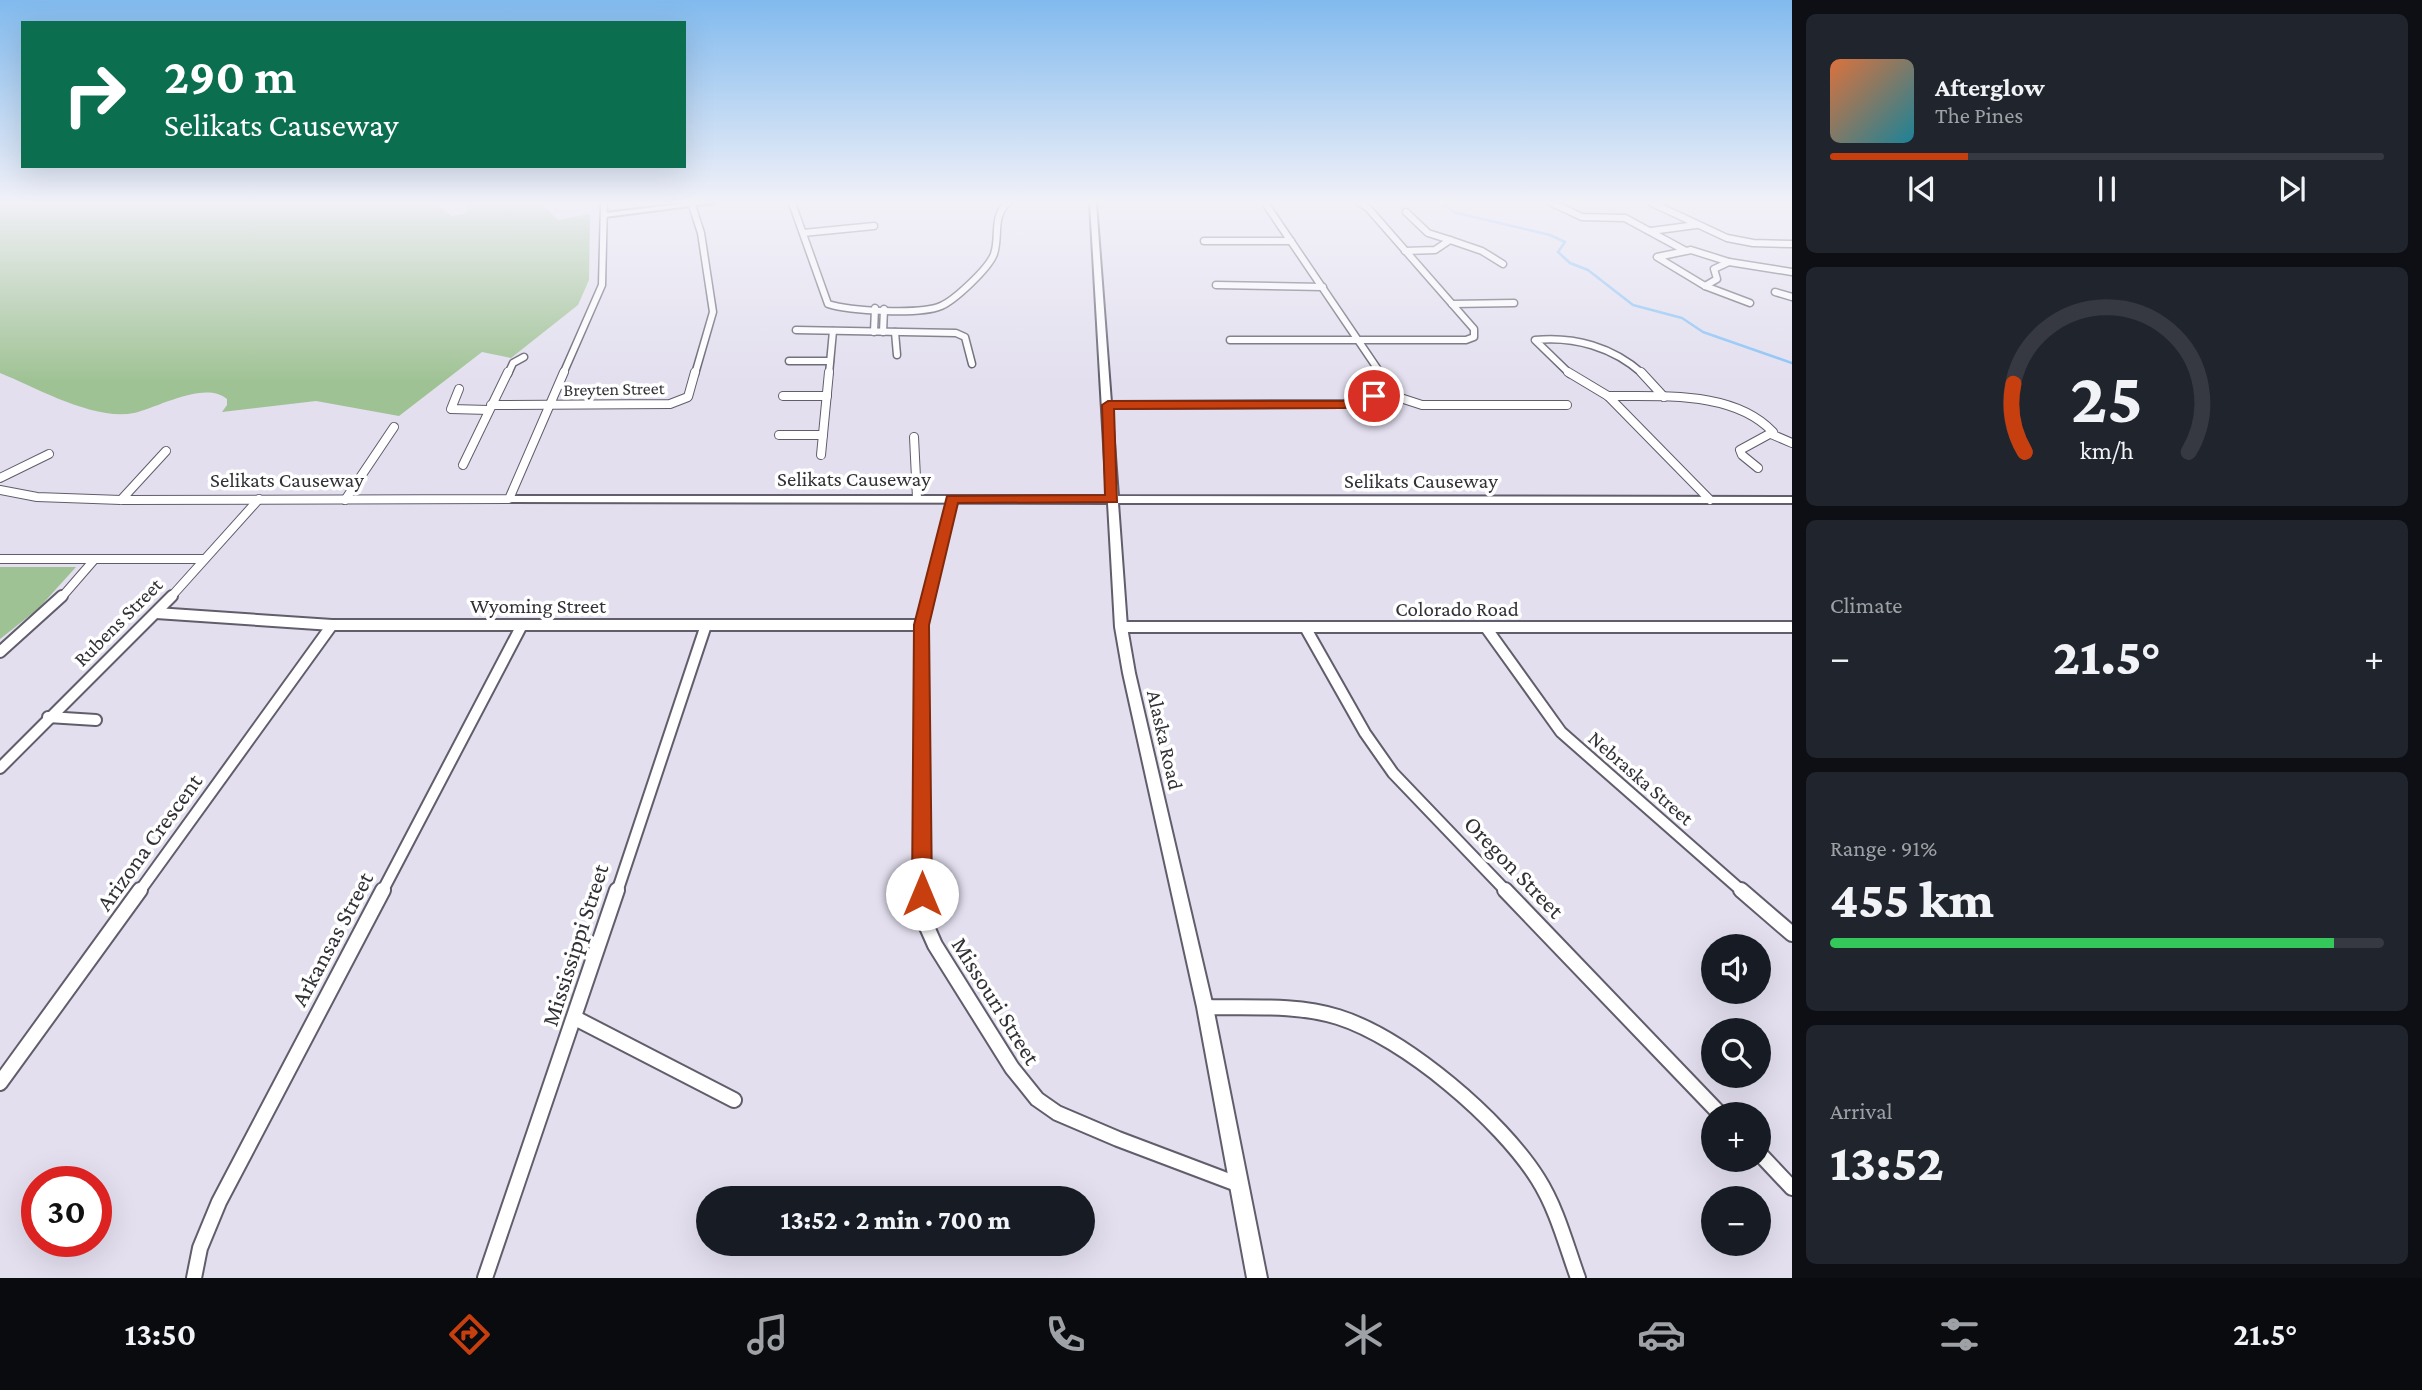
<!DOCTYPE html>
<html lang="en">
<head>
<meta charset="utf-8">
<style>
	:root { --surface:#171b24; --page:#20242c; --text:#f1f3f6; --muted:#9ea1a6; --line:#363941; --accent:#c73f0f }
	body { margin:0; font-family:"Crimson Pro",serif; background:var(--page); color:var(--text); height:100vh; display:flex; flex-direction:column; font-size:26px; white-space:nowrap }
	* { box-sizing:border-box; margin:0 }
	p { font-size:23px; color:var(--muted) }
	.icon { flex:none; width:38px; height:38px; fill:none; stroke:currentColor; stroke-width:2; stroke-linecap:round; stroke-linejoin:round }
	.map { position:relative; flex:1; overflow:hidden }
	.details { display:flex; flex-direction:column; gap:14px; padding:14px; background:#0d0f14; width:630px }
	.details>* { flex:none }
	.hud { position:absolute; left:21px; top:21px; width:665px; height:147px; border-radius:0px; box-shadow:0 7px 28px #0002; background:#0b6e4f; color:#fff; overflow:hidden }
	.controls { position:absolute; left:1701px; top:934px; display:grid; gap:14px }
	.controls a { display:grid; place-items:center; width:70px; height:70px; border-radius:50%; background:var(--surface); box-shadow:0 7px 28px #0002; font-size:35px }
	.speed { position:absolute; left:21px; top:1166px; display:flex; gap:14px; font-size:35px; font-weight:700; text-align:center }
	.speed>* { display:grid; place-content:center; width:91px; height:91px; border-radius:50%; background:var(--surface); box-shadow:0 7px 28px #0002; line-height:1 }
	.speed .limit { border:10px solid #d22; background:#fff; color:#111 }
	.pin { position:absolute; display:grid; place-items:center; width:60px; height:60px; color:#fff; margin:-30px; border:4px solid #fff; border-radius:50%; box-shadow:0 2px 7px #0007 }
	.me { position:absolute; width:77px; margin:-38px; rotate:0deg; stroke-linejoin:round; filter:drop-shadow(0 0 5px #0008) }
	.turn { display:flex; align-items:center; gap:24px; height:147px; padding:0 28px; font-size:32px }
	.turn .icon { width:91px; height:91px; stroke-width:2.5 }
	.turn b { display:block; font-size:49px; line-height:60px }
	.big { font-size:52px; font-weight:800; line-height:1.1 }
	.details .widget { flex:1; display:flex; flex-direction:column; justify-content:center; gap:10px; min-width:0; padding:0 24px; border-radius:10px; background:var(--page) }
	.details .dial { align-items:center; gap:0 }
	.dial svg { height:182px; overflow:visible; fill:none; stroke:var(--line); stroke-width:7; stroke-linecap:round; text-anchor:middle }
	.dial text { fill:var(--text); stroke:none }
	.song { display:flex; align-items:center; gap:21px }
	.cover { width:84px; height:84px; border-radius:10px; background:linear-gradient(135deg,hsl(20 70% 55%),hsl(190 70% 35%)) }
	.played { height:7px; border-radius:4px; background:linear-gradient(90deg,var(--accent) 25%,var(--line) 25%) }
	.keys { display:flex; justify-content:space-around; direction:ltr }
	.heat { display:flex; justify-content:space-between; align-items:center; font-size:38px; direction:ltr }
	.charge { height:10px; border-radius:5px; background:linear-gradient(90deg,#34c759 91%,var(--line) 0) }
	.trip { position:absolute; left:696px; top:1186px; width:399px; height:70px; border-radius:35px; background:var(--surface); box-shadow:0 7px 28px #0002; font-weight:800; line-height:70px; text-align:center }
	.tabs { display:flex; height:112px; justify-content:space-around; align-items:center; background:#090b0e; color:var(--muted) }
	.tabs .icon { width:49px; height:49px }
	.tabs .current { color:var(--accent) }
	.tabs b { font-size:32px; color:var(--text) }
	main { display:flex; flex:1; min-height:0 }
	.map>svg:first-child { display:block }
</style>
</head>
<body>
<main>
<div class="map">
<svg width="1792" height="1278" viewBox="0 0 1792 1278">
	<rect width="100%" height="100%" fill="#e3dfef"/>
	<g fill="#9fc294">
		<path d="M0,203H434L452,216L466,213L471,203H541L558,220L590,214L589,280L578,305L511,358L482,352L399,416L316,401L222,412L227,405V399C205,380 157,408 134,413C94,421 37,388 0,373Z"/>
		<path d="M0,567H76L38,609L0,639Z"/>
	</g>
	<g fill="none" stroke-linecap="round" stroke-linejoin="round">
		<path stroke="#87c2f6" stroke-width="2.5" d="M1443,203L1453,212L1550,235L1565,242L1558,252L1570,263L1588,270L1633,305L1682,318L1703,332L1792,363"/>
		<g stroke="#615d6b" stroke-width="9">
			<g id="minor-far3">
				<path d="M792,203L828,304C850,311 920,315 941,306C955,300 989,268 994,254C1000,236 992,218 1007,203"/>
				<path d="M1265,203L1381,374"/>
				<path d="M1552,203L1582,217L1625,218L1684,250"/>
				<path d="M1652,203L1727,238L1753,243L1792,244"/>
				<path d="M692,205L701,233L713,312L695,374"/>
				<path d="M1651,231L1696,225"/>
				<path d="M803,233L874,226"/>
				<path d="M1450,240L1482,251L1503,264"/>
				<path d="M1204,241H1291"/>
				<path d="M1405,251L1435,250L1450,240L1428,233L1406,212"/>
				<path d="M1216,285L1323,287"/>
				<path d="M1705,286L1717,279L1714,269L1729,262"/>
				<path d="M1775,292L1792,297"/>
				<path d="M1750,303L1705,286L1657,257L1691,250L1729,262L1792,272"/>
				<path d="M1452,304L1514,303"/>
				<path d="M796,330L956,333L965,337L972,364"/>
				<path d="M874,332L875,308"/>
				<path d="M883,332L884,309"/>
				<path d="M895,332L897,355"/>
				<path d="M1230,340H1466L1474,337V329L1368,208L1360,203"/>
				<path d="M789,361H830"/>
				<path d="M508,374L513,363L524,357"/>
				<path d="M563,374L602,285L604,203"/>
				<path d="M829,374L833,331"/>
				<path d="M1570,374L1535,340C1574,336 1613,347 1643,374"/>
			</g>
		</g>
		<g stroke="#615d6b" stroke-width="10">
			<g id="minor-far2">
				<path d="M1568,372L1608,396L1710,500"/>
				<path d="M1641,372L1664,397"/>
				<path d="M459,389L451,409L489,410"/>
				<path d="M1379,391L1422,405H1567"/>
				<path d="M783,396H827"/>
				<path d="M1608,396C1662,397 1733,390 1773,432L1740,450L1742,455L1758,468"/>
				<path d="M491,405L670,404L688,397L695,372"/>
				<path d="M1108,405L1344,404L1367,400L1381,389L1383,378L1380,372"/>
				<path d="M1771,434L1792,443"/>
				<path d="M779,435H823"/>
				<path d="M914,437L917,498"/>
				<path d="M821,455L829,372"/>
				<path d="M463,465L508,372"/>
				<path d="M0,478L49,454"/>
				<path d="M0,490L37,497L121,500L509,499L564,372"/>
				<path d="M121,500L166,451"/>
				<path d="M345,500L394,427"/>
				<path d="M0,559H204"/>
				<path d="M61,598L94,560"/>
				<path d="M170,598L259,499"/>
				<path d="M929,598L952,499"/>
			</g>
		</g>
		<g stroke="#615d6b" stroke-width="14">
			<g id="minor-far1">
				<path d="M156,613L332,625H922"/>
				<path d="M1121,627H1792"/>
				<path d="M1305,627L1365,733L1393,773L1507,892"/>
				<path d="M1487,629L1561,732L1743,892"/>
				<path d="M0,652L62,596"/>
				<path d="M48,717L96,720"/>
				<path d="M0,768L172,596"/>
				<path d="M139,892L332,625"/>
				<path d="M382,892L522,625"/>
				<path d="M617,892L706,625"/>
				<path d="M921,892L922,625L929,596"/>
			</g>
		</g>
		<g stroke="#615d6b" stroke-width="18">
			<g id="minor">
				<path d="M921,890L923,918L935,945L1012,1068L1037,1099L1057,1113L1118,1139L1237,1184"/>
				<path d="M1505,890L1721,1115"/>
				<path d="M1741,890L1792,934"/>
				<path d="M1205,1007C1248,1008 1296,1004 1338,1017C1405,1038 1501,1120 1538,1179C1557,1209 1566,1245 1578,1278"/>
				<path d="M575,1018L734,1100"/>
				<path d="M0,1083L140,890"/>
				<path d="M1759,1153L1792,1188"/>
				<path d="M194,1278L200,1248L219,1202L383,890"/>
				<path d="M485,1278L617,890"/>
			</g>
		</g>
		<g stroke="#615d6b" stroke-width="4">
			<g id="tertiary">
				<path d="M690,203H713L605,217L602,215L605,213Z"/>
				<path d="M1090,203H1096L1118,496L1792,497V503H1118L1127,627L1135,673L1213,1007L1267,1278H1247L1197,1007L1123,673L1115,627L1108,503L509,502L504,499L509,496H1107Z"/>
			</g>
		</g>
		<use href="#minor-far3" stroke="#fff" stroke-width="6"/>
		<use href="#minor-far2" stroke="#fff" stroke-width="8"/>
		<use href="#minor-far1" stroke="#fff" stroke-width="10"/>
		<use href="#minor" stroke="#fff" stroke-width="14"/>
		<use href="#tertiary" fill="#fff" fill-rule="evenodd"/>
	</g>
	<linearGradient id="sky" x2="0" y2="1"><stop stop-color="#81baee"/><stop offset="0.53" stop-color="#f2f1f8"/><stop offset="1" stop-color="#f2f1f8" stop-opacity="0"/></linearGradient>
	<rect width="1792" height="382" fill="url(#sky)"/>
	<path fill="#c73f0f" stroke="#81290a" stroke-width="2" d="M1374,392L1380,396C1370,405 1357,406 1344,408L1114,409L1117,502L958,503L929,625L932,894L929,900L922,903L915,900L912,894L914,625L947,496L1105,495L1102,405L1108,401H1344Z"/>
	<g text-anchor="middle" stroke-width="7" stroke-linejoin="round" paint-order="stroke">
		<g font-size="18" fill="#333137" stroke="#fff">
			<text transform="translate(614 389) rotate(-1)" y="6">Breyten Street</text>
		</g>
		<g font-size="21" fill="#333137" stroke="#fff">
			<text x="854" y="486">Selikats Causeway</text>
			<text x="287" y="487">Selikats Causeway</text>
			<text x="1421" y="488">Selikats Causeway</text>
			<text x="538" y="613">Wyoming Street</text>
			<text x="1457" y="616">Colorado Road</text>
			<text transform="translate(118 622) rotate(-45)" y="7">Rubens Street</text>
			<text transform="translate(1165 740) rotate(77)" y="7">Alaska Road</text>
			<text transform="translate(1641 778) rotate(41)" y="7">Nebraska Street</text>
		</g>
		<g font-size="24" fill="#333137" stroke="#fff">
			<text transform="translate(149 842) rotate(-54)" y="8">Arizona Crescent</text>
			<text transform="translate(1514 867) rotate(46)" y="8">Oregon Street</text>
			<text transform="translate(332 939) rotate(-62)" y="8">Arkansas Street</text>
			<text transform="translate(575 945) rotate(-72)" y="8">Mississippi Street</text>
			<text transform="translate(996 1001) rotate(58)" y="8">Missouri Street</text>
		</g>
	</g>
</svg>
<div class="controls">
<a><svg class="icon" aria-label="sound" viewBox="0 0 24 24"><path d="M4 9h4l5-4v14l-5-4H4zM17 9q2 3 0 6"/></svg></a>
<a><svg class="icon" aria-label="search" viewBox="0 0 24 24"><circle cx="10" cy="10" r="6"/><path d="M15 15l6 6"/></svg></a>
<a>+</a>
<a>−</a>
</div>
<div class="speed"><div class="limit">30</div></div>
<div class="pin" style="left:1374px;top:396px;background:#d93025"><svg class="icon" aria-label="arrive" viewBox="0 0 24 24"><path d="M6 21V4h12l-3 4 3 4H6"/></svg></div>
<svg class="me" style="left:922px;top:894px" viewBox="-20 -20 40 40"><circle r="19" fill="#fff"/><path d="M0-13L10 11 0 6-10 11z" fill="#c73f0f"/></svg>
<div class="trip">13:52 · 2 min · 700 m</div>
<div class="hud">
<div class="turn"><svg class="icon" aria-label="right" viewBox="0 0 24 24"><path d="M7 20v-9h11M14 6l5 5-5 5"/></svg><div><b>290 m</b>Selikats Causeway</div></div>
</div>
</div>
<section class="details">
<div class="widget">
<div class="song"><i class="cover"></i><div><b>Afterglow</b><p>The Pines</p></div></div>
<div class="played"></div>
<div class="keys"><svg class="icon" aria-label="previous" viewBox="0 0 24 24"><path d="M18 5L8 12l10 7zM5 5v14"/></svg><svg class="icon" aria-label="pause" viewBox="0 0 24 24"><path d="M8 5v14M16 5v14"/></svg><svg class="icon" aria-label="next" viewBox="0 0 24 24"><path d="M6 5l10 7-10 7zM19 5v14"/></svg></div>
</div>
<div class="widget dial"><svg viewBox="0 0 100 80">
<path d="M14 69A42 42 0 1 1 86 69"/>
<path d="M14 69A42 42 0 0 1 9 39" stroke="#c73f0f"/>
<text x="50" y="56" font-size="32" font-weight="700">25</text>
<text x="50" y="72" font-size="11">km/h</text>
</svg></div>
<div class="widget"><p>Climate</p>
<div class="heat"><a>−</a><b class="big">21.5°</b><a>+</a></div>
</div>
<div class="widget"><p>Range · 91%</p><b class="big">455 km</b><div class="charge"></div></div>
<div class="widget"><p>Arrival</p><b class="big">13:52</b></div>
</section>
</main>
<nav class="tabs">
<b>13:50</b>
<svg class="icon current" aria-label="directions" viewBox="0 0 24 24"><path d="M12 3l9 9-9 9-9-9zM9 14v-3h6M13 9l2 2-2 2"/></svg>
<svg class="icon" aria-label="music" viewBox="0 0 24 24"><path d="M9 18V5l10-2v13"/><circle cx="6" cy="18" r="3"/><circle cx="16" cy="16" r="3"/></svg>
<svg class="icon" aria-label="phone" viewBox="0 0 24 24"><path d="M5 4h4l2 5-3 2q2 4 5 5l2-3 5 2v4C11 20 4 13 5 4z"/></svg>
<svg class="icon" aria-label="climate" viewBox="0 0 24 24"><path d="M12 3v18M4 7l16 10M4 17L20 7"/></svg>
<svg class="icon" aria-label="car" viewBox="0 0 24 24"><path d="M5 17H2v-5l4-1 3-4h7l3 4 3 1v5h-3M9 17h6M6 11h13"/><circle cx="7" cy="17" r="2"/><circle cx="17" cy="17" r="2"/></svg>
<svg class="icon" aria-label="filters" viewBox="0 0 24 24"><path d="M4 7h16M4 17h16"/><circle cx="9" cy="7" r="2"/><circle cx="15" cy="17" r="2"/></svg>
<b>21.5°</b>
</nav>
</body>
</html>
